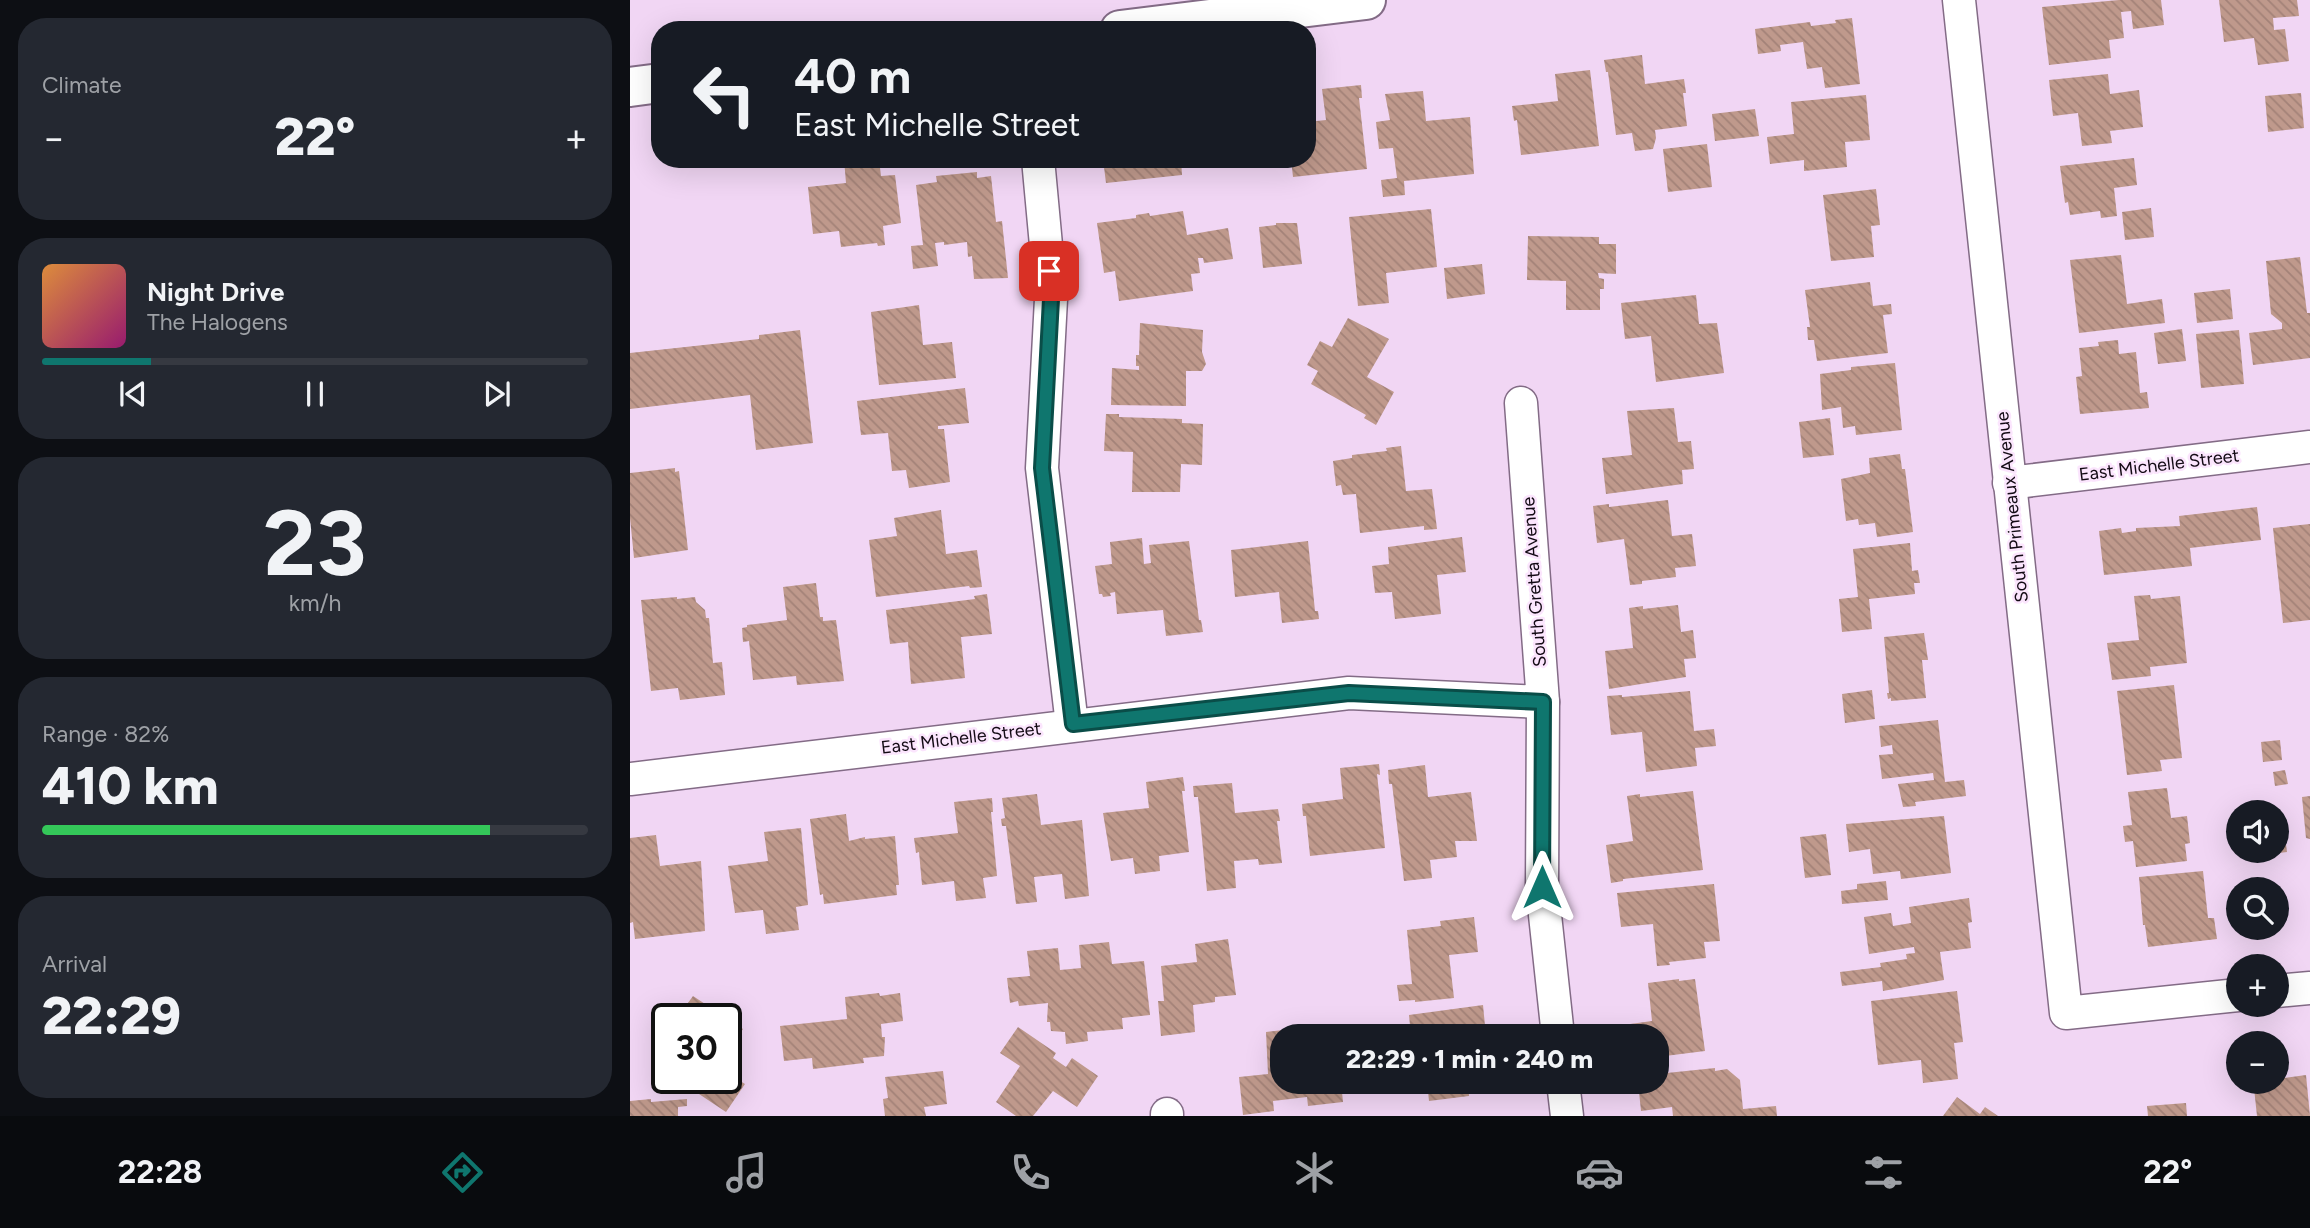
<!DOCTYPE html>
<html lang="en">
<head>
<meta charset="utf-8">
<style>
	:root { --surface:#171b24; --page:#242831; --text:#f1f3f6; --muted:#9ea1a6; --line:#363941; --accent:#0f766e }
	body { margin:0; font-family:Figtree,sans-serif; background:var(--page); color:var(--text); height:100vh; display:flex; flex-direction:column; font-size:26px; white-space:nowrap }
	* { box-sizing:border-box; margin:0 }
	p { font-size:23px; color:var(--muted) }
	.icon { flex:none; width:38px; height:38px; fill:none; stroke:currentColor; stroke-width:2; stroke-linecap:round; stroke-linejoin:round }
	.map { position:relative; flex:1; overflow:hidden }
	.sheet { display:flex; flex-direction:column; gap:18px; padding:18px; background:#0d0f14; width:630px }
	.sheet>* { flex:none }
	.guide { position:absolute; left:21px; top:21px; width:665px; height:147px; border-radius:28px; box-shadow:0 7px 28px #0002; background:#171b24; color:var(--text); overflow:hidden }
	.buttons { position:absolute; left:1596px; top:800px; display:grid; gap:14px }
	.buttons a { display:grid; place-items:center; width:63px; height:63px; border-radius:50%; background:var(--surface); box-shadow:0 7px 28px #0002; font-size:35px }
	.speed { position:absolute; left:21px; top:1003px; display:flex; gap:14px; font-size:35px; font-weight:700; text-align:center }
	.speed>* { display:grid; place-content:center; width:91px; height:91px; border-radius:50%; background:var(--surface); box-shadow:0 7px 28px #0002; line-height:1 }
	.speed .limit { border:4px solid #111; border-radius:10px; background:#fff; color:#111 }
	.pin { position:absolute; display:grid; place-items:center; width:60px; height:60px; color:#fff; margin:-30px; border-radius:14px; box-shadow:0 4px 10px #0006 }
	.me { position:absolute; width:77px; margin:-38px; rotate:0deg; stroke-linejoin:round; filter:drop-shadow(0 0 5px #0008) }
	.turn { display:flex; align-items:center; gap:24px; height:147px; padding:0 28px; font-size:32px }
	.turn .icon { width:91px; height:91px; stroke-width:2.5 }
	.turn b { display:block; font-size:49px; line-height:60px }
	.big { font-size:52px; font-weight:800; line-height:1.1 }
	.sheet .tile { flex:1; display:flex; flex-direction:column; justify-content:center; gap:10px; min-width:0; padding:0 24px; border-radius:28px; background:var(--page) }
	.sheet .dial { align-items:center; gap:0 }
	.dial b { font-size:91px; line-height:1 }
	.song { display:flex; align-items:center; gap:21px }
	.cover { width:84px; height:84px; border-radius:10px; background:linear-gradient(135deg,hsl(30 70% 55%),hsl(320 70% 35%)) }
	.played { height:7px; border-radius:4px; background:linear-gradient(90deg,var(--accent) 20%,var(--line) 20%) }
	.keys { display:flex; justify-content:space-around; direction:ltr }
	.heat { display:flex; justify-content:space-between; align-items:center; font-size:38px; direction:ltr }
	.charge { height:10px; border-radius:5px; background:linear-gradient(90deg,#34c759 82%,var(--line) 0) }
	.trip { position:absolute; left:640px; top:1024px; width:399px; height:70px; border-radius:28px; background:var(--surface); box-shadow:0 7px 28px #0002; font-weight:800; line-height:70px; text-align:center }
	.menu { display:flex; height:112px; justify-content:space-around; align-items:center; background:#090b0e; color:var(--muted) }
	.menu .icon { width:49px; height:49px }
	.menu .active { color:var(--accent) }
	.menu b { font-size:32px; color:var(--text) }
	main { display:flex; flex:1; min-height:0 }
	.map>svg:first-child { display:block }
</style>
</head>
<body>
<main>
<section class="sheet">
<div class="tile"><p>Climate</p>
<div class="heat"><a>−</a><b class="big">22°</b><a>+</a></div>
</div>
<div class="tile">
<div class="song"><i class="cover"></i><div><b>Night Drive</b><p>The Halogens</p></div></div>
<div class="played"></div>
<div class="keys"><svg class="icon" aria-label="previous" viewBox="0 0 24 24"><path d="M18 5L8 12l10 7zM5 5v14"/></svg><svg class="icon" aria-label="pause" viewBox="0 0 24 24"><path d="M8 5v14M16 5v14"/></svg><svg class="icon" aria-label="next" viewBox="0 0 24 24"><path d="M6 5l10 7-10 7zM19 5v14"/></svg></div>
</div>
<div class="tile dial"><b>23</b><p>km/h</p></div>
<div class="tile"><p>Range · 82%</p><b class="big">410 km</b><div class="charge"></div></div>
<div class="tile"><p>Arrival</p><b class="big">22:29</b></div>
</section>
<div class="map">
<svg width="1680" height="1116" viewBox="0 0 1680 1116">
	<defs>
		<pattern id="building-back-hatch" width="6" height="6" patternUnits="userSpaceOnUse" patternTransform="scale(1.75)"><rect width="6" height="6" fill="#bf998c"/><path d="M-1 5l2 2M0 0l6 6M5-1l2 2" fill="none" stroke="#a38278"/></pattern>
	</defs>
	<rect width="100%" height="100%" fill="#f1d6f4"/>
	<g fill="url(#building-back-hatch)">
		<path d="M1489,0H1531L1534,25L1503,29L1501,11L1491,12L1494,38L1479,40L1481,58L1419,65L1412,7Z"/>
		<path d="M1589,0H1667L1669,16L1643,18L1644,30L1655,29L1659,61L1628,65L1624,38L1594,42Z"/>
		<path d="M1222,18L1230,84L1195,88L1192,67L1177,69L1173,42L1150,45L1151,51L1128,54L1125,29L1180,22L1181,26L1206,23L1205,20Z"/>
		<path d="M1012,55L1015,84L1054,79L1056,93H1053L1057,126L1025,130L1026,138L1023,149L1005,151L1002,133L986,135L978,72H976L974,60Z"/>
		<path d="M960,70L969,146L891,155L887,120L884,121L882,106L928,101L925,74Z"/>
		<path d="M1478,74L1480,94L1509,90L1513,127L1480,131L1482,143L1452,146L1448,113L1423,116L1419,80Z"/>
		<path d="M731,85L732,98H729L737,169L663,177L661,159H677V122L696,120L692,89Z"/>
		<path d="M793,91L796,121L840,117L844,174L774,181L775,195L753,197L751,180L767,178L763,148L749,149L746,122L760,120L755,94Z"/>
		<path d="M1671,93L1674,128L1638,132L1635,96Z"/>
		<path d="M1236,95L1240,140L1215,142L1217,167L1174,171V160L1140,164L1137,137L1164,134L1161,102Z"/>
		<path d="M1125,109L1129,136L1085,141L1082,114Z"/>
		<path d="M1077,144L1082,187L1038,192L1033,149Z"/>
		<path d="M1504,158L1507,185L1484,188L1487,216L1471,218L1470,211L1440,215L1438,202L1435,203L1430,166Z"/>
		<path d="M214,159H249L251,176L265,175L271,223L253,226L255,245L248,246L247,243L211,247L209,231L183,234L178,187L216,183Z"/>
		<path d="M473,159H551L552,175L476,183Z"/>
		<path d="M347,172V178L361,176L366,222L372,221L378,278L344,279L342,256L338,257L337,242L314,245V242L305,243L308,266L283,269L281,246L293,245L286,185L307,182L306,176Z"/>
		<path d="M1246,189L1250,225L1241,226L1244,257L1201,261L1193,195Z"/>
		<path d="M1521,208L1524,237L1495,240L1492,212Z"/>
		<path d="M801,209L807,267L756,273L759,303L728,306L719,217Z"/>
		<path d="M553,211L557,235L598,228L603,259L574,263L573,258H568L570,273L561,274L563,291L489,301L485,271L474,273L467,223L506,218V215L519,213L520,216Z"/>
		<path d="M646,223H667L672,264L633,268L629,227L646,225Z"/>
		<path d="M898,236L969,237V244H986V274L968,273L969,278L974,279V289H970V310H936V281L897,280Z"/>
		<path d="M1491,255L1497,304L1532,299L1535,323L1449,333L1440,260Z"/>
		<path d="M1670,257L1677,313H1680V358L1623,365L1619,333L1652,329V323L1641,314L1636,261Z"/>
		<path d="M852,264L855,294L817,299L814,268Z"/>
		<path d="M1240,282L1243,306L1261,304L1262,314L1253,315L1258,353L1187,361L1184,340H1178L1177,327H1180L1175,290Z"/>
		<path d="M1600,289L1603,319L1567,323L1564,293Z"/>
		<path d="M1066,295L1069,324L1087,323L1094,373L1026,382L1021,336L995,339L991,303Z"/>
		<path d="M289,305L293,345L322,342L326,378L249,385L241,312Z"/>
		<path d="M718,318L759,339L737,377L764,392L746,425L734,418L736,415L681,384L688,371L677,365L690,341L702,347Z"/>
		<path d="M510,323L573,330L572,352L576,364L572,371H556V406L481,405L482,368L509,370V366H506V355H509Z"/>
		<path d="M1552,329L1556,361L1528,364L1524,333Z"/>
		<path d="M170,330L183,443L126,450L120,395L0,409V353L129,339V335Z"/>
		<path d="M1609,330L1614,384L1571,388L1566,334Z"/>
		<path d="M1488,340L1489,354L1506,352L1510,393L1517,392L1519,408L1450,414L1446,377L1452,376L1449,348L1469,346L1468,342Z"/>
		<path d="M1265,363L1272,430L1226,435L1225,426L1213,428L1211,407L1192,410L1190,374L1221,370V367Z"/>
		<path d="M335,388L339,423L308,426V429H314L320,482L279,488L276,470L262,471L258,433L231,435L227,401Z"/>
		<path d="M1044,408L1048,442L1061,441L1064,469L1052,470L1053,484L976,494L972,458L1002,455L997,411Z"/>
		<path d="M476,414H489V417L552,419V423L573,424L572,465L551,464L550,492H502L503,452L474,451Z"/>
		<path d="M1200,418L1204,455L1173,458L1169,422Z"/>
		<path d="M771,446L776,491L802,489L807,529L794,530V526L730,533L726,494L713,495L711,485L706,486L703,461L722,458V455L757,451L756,448Z"/>
		<path d="M1270,454L1272,469H1275L1283,532L1247,537L1245,523L1229,525L1228,519L1216,521L1211,479L1240,473L1239,458Z"/>
		<path d="M45,468V472L49,471L58,550L4,558L0,518V473Z"/>
		<path d="M1038,500L1042,536L1062,534L1066,566L1045,568L1046,577L1012,581V584L1000,585L994,539L967,543L963,506L979,504V507Z"/>
		<path d="M1627,507L1631,540L1560,548L1562,566L1474,575L1469,531L1491,528L1492,533L1506,531V528L1550,526L1549,516Z"/>
		<path d="M311,510L316,554L347,550L352,587L340,588L339,586L246,597L239,540L267,536L264,518Z"/>
		<path d="M1680,524V620L1653,623L1643,528Z"/>
		<path d="M832,537L836,572L807,575L811,614L765,619L762,592L745,593L742,566L759,564L758,547Z"/>
		<path d="M512,538L514,564L521,563L519,545L559,541L569,620H571L573,632L536,636L533,610L487,614L485,592L480,593L481,596L473,597L472,594H469L465,566L482,564L480,542Z"/>
		<path d="M678,541L685,611H688L689,619L652,623L649,592L605,597L601,550Z"/>
		<path d="M1280,543L1282,571L1288,570L1290,583H1284L1285,594L1239,599L1242,629L1212,632L1209,599L1228,597L1223,549Z"/>
		<path d="M186,583L190,617H193V621L206,620L214,681L167,685L166,676L123,680L119,641L113,642L112,628L117,627V625L157,620L153,587Z"/>
		<path d="M357,594L362,634L331,637L335,678L281,684L278,642L260,644L256,610L345,599L344,596Z"/>
		<path d="M1520,595L1521,599L1550,596L1557,663L1520,667L1521,676L1482,680L1477,643L1509,640L1504,596Z"/>
		<path d="M47,597V599L65,597L66,602L75,610L76,618H79L83,663L92,662L95,695L50,700L48,688L21,691L11,600Z"/>
		<path d="M1048,605L1051,632L1063,630L1066,658L1054,659L1056,677L979,689L975,651L1003,648L999,608L1013,606V609Z"/>
		<path d="M1294,633L1298,660H1292L1296,698L1261,701V698L1258,699L1257,693H1259L1254,637Z"/>
		<path d="M1544,685L1552,758L1530,760L1532,771L1497,775L1487,691Z"/>
		<path d="M1242,690L1245,719L1215,723L1212,694Z"/>
		<path d="M1060,691L1064,731L1084,729L1086,746L1065,748L1067,766L1016,772L1012,732L981,735L977,696L992,695V697Z"/>
		<path d="M1308,720L1315,782L1334,780L1336,796L1285,802L1286,806L1273,807L1268,784L1304,780L1303,773L1252,779L1249,755L1263,754L1262,745L1251,747L1249,726Z"/>
		<path d="M1650,740L1652,760L1633,762L1631,742Z"/>
		<path d="M749,764L750,775L747,774L755,848L680,856L676,816H673L672,804L713,799L710,768Z"/>
		<path d="M795,765L798,797L841,792L847,841H825L827,857L800,860L802,878L774,881L762,784H759L758,770Z"/>
		<path d="M1655,770L1658,784L1645,786L1643,772Z"/>
		<path d="M553,777L555,791H552L559,852L529,856L530,871L505,874L503,858L481,861L473,813L519,808L516,782Z"/>
		<path d="M602,783L605,813L648,809L650,821H647L652,863L629,865L628,859L604,861L606,888L577,891L568,797H564L563,786Z"/>
		<path d="M1537,788L1541,818L1557,816L1560,843L1555,844L1557,861L1506,867L1503,841L1495,842L1493,826L1502,825L1498,792Z"/>
		<path d="M1063,791L1073,870L993,879V881L981,883L976,845L1003,841L997,796L1010,794V797Z"/>
		<path d="M407,794L411,825L452,820L459,896L435,899L432,874L404,877L407,902L386,904L376,826H372L371,819L375,818L372,798Z"/>
		<path d="M1680,796V839L1676,838L1672,797Z"/>
		<path d="M362,798L363,812H361L367,876L353,878L356,898L326,901L324,881L292,885L289,852L286,853L284,838L328,833L324,802Z"/>
		<path d="M216,814L219,841L235,837V839L265,836L269,885H266L267,895L194,904L193,894L190,895L180,819Z"/>
		<path d="M1314,816L1321,873L1271,879L1270,871L1243,874L1240,849L1219,852L1216,824Z"/>
		<path d="M1653,822L1657,852L1625,856L1624,850H1647V823Z"/>
		<path d="M171,828L178,905L166,907L169,930L136,934L133,910L105,913L98,866L138,861L134,832Z"/>
		<path d="M1196,834L1201,875L1175,878L1170,837Z"/>
		<path d="M26,835L30,866L71,861L75,931L5,939L3,922L0,923V838Z"/>
		<path d="M1573,871L1578,918H1584L1587,939L1518,947L1515,925H1513L1509,877Z"/>
		<path d="M1256,881L1258,900L1212,904L1211,891L1227,889V884Z"/>
		<path d="M1084,884L1090,941L1074,942L1076,958L1039,962L1040,965L1027,966L1023,924L991,927L987,893Z"/>
		<path d="M1339,898L1342,922L1338,923L1341,948L1310,952L1314,980L1253,991L1252,981L1212,986L1210,972L1251,967L1250,963L1277,959L1276,954L1285,953L1284,947L1239,954L1234,917L1261,913L1263,926L1281,923L1279,907Z"/>
		<path d="M844,917L848,952L819,955L824,998L785,1002V1000L769,1001L767,985L782,984L777,930L811,926L810,921Z"/>
		<path d="M598,939L606,995L585,997V1002L563,1005L565,1032L531,1036L528,1001H534L531,966L567,962L565,944Z"/>
		<path d="M479,942L482,964L514,961L520,1015L492,1018L493,1029L457,1032L458,1041L436,1044L435,1032L421,1031L420,1022H417L418,1003L389,1006L388,1001L380,1003L377,978L400,976L397,951L428,948L430,970L451,968L449,945Z"/>
		<path d="M1049,979V981L1065,979L1075,1051L1027,1057V1036H994L993,1025L1022,1021L1018,983Z"/>
		<path d="M1327,991L1333,1042L1324,1043L1328,1079L1293,1083L1291,1060L1248,1065L1241,1001Z"/>
		<path d="M249,993L250,996L270,993L273,1021L251,1024L252,1037H255L254,1056L233,1058L234,1063L183,1069L182,1058L154,1061L150,1026L217,1019L215,997Z"/>
		<path d="M63,996L113,1029L101,1047L105,1050L96,1063V1018H47Z"/>
		<path d="M853,1005L856,1036H781L779,1015Z"/>
		<path d="M707,1024L708,1036H653V1082H711L713,1102L678,1106L677,1097L643,1101L644,1111L613,1115L609,1077L638,1074L636,1032Z"/>
		<path d="M388,1027L426,1053L423,1058L436,1067L442,1058L468,1076L447,1107L423,1091L403,1116H386L366,1102L390,1066L370,1053Z"/>
		<path d="M1085,1068V1071L1097,1069L1110,1080L1113,1109L1146,1106L1147,1116H1043L1042,1107L1011,1111L1008,1082H1027V1074Z"/>
		<path d="M313,1071L317,1104L294,1107L296,1116H255L253,1099L258,1098L255,1077Z"/>
		<path d="M96,1072L115,1084L96,1112L69,1094L73,1088L58,1078H96Z"/>
		<path d="M1676,1075L1680,1116H1627L1624,1088L1644,1086L1643,1082H1647V1079Z"/>
		<path d="M797,1082H838L839,1096L799,1101Z"/>
		<path d="M1327,1097L1350,1114L1355,1107L1368,1116H1313Z"/>
		<path d="M21,1099V1102L57,1099V1106L48,1107V1116H0V1101Z"/>
		<path d="M1556,1103L1557,1116H1518L1517,1106Z"/>
	</g>
	<g fill="none" stroke-linecap="round" stroke-linejoin="round">
		<g stroke="#836b86" stroke-width="35">
			<g id="minor">
				<path d="M1329,0L1436,1013L1608,995"/>
				<path d="M408,159L421,299L412,468L442,725"/>
				<path d="M891,403L913,702L912,887L928,1036"/>
				<path d="M1379,483L1680,447"/>
				<path d="M0,779L719,693L913,702"/>
				<path d="M1647,991L1680,988"/>
				<path d="M933,1082L937,1116"/>
				<path d="M537,1114V1116"/>
			</g>
		</g>
		<g stroke="#836b86" stroke-width="42">
			<g id="tertiary">
				<path d="M490,30L736,0"/>
				<path d="M0,87L30,83"/>
			</g>
		</g>
		<use href="#minor" stroke="#fff" stroke-width="32"/>
		<use href="#tertiary" stroke="#fff" stroke-width="38"/>
	</g>
	<g fill="none" stroke-linecap="round" stroke-linejoin="round">
		<g stroke="#0a4d48" stroke-width="18">
			<path id="route" d="M419,271L421,299L412,468L443,724L719,693L913,702L912,887"/>
		</g>
		<use href="#route" stroke="#0f766e" stroke-width="12"/>
	</g>
	<g text-anchor="middle" stroke-width="5" stroke-linejoin="round" paint-order="stroke">
		<g font-size="18" fill="#130a14" stroke="#fbe5fd">
			<text transform="translate(1529 465) rotate(-7)" y="6">East Michelle Street</text>
			<text transform="translate(1382 507) rotate(-96)" y="6">South Primeaux Avenue</text>
			<text transform="translate(904 582) rotate(-94)" y="6">South Gretta Avenue</text>
			<text transform="translate(331 738) rotate(-7)" y="6">East Michelle Street</text>
		</g>
	</g>
</svg>
<div class="buttons">
<a><svg class="icon" aria-label="sound" viewBox="0 0 24 24"><path d="M4 9h4l5-4v14l-5-4H4zM17 9q2 3 0 6"/></svg></a>
<a><svg class="icon" aria-label="search" viewBox="0 0 24 24"><circle cx="10" cy="10" r="6"/><path d="M15 15l6 6"/></svg></a>
<a>+</a>
<a>−</a>
</div>
<div class="speed"><div class="limit">30</div></div>
<div class="pin" style="left:419px;top:271px;background:#d93025"><svg class="icon" aria-label="arrive" viewBox="0 0 24 24"><path d="M6 21V4h12l-3 4 3 4H6"/></svg></div>
<svg class="me" style="left:912px;top:887px" viewBox="-20 -20 40 40"><path d="M0-17L14 15 0 8-14 15z" fill="#0f766e" stroke="#fff" stroke-width="4"/></svg>
<div class="trip">22:29 · 1 min · 240 m</div>
<div class="guide">
<div class="turn"><svg class="icon" aria-label="left" viewBox="0 0 24 24"><path d="M17 20v-9H6M10 6l-5 5 5 5"/></svg><div><b>40 m</b>East Michelle Street</div></div>
</div>
</div>
</main>
<nav class="menu">
<b>22:28</b>
<svg class="icon active" aria-label="directions" viewBox="0 0 24 24"><path d="M12 3l9 9-9 9-9-9zM9 14v-3h6M13 9l2 2-2 2"/></svg>
<svg class="icon" aria-label="music" viewBox="0 0 24 24"><path d="M9 18V5l10-2v13"/><circle cx="6" cy="18" r="3"/><circle cx="16" cy="16" r="3"/></svg>
<svg class="icon" aria-label="phone" viewBox="0 0 24 24"><path d="M5 4h4l2 5-3 2q2 4 5 5l2-3 5 2v4C11 20 4 13 5 4z"/></svg>
<svg class="icon" aria-label="climate" viewBox="0 0 24 24"><path d="M12 3v18M4 7l16 10M4 17L20 7"/></svg>
<svg class="icon" aria-label="car" viewBox="0 0 24 24"><path d="M5 17H2v-5l4-1 3-4h7l3 4 3 1v5h-3M9 17h6M6 11h13"/><circle cx="7" cy="17" r="2"/><circle cx="17" cy="17" r="2"/></svg>
<svg class="icon" aria-label="filters" viewBox="0 0 24 24"><path d="M4 7h16M4 17h16"/><circle cx="9" cy="7" r="2"/><circle cx="15" cy="17" r="2"/></svg>
<b>22°</b>
</nav>
</body>
</html>
